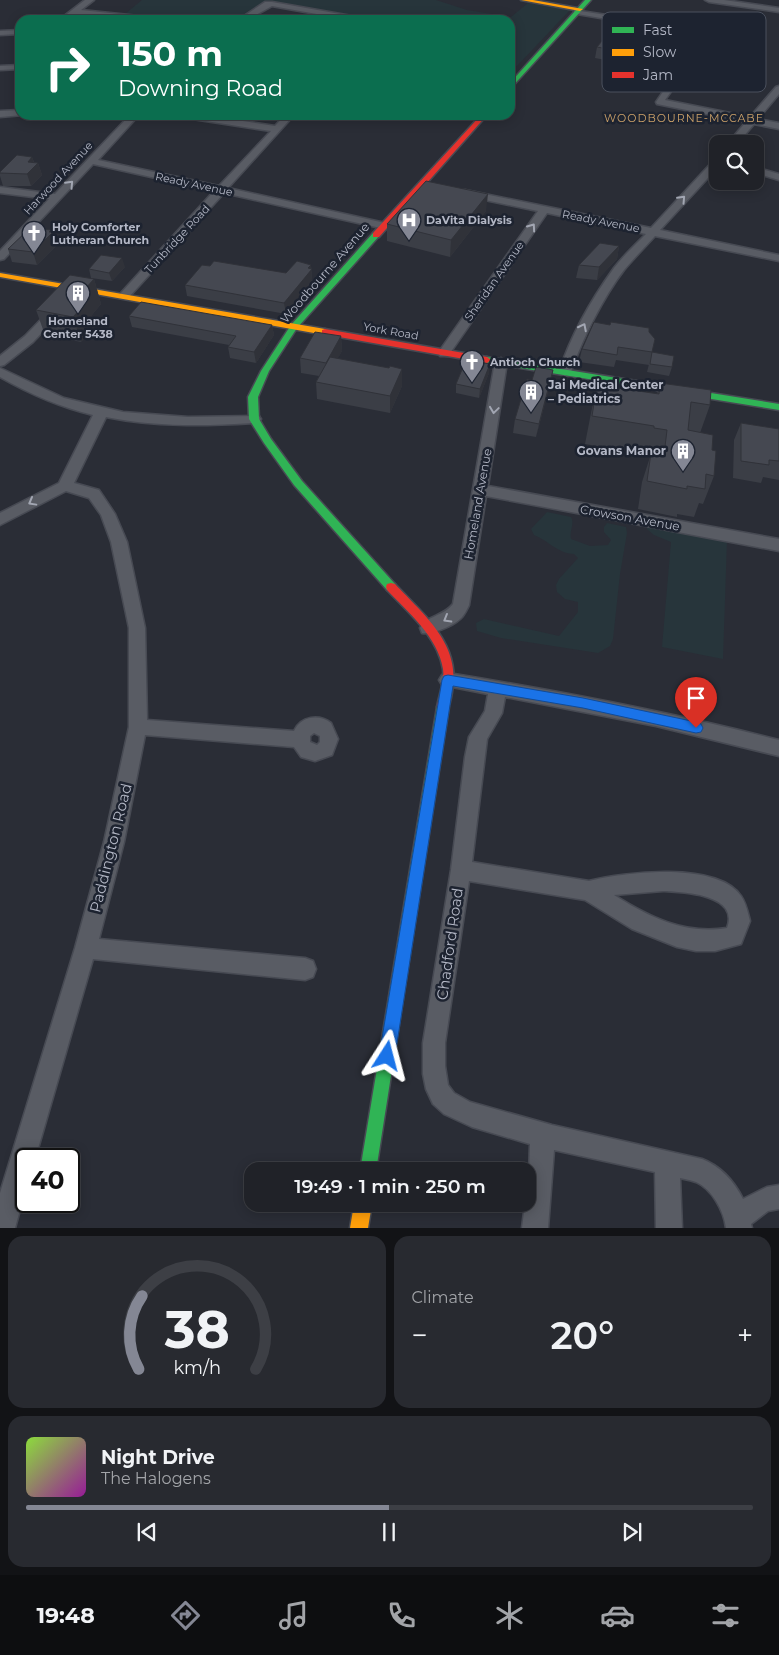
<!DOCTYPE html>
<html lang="en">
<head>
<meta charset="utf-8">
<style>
	:root { --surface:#202228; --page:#282a30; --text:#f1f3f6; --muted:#a2a4a8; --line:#3d3f45; --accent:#848794 }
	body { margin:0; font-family:Montserrat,sans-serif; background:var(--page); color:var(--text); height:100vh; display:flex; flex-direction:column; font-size:19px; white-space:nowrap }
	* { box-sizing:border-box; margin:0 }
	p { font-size:16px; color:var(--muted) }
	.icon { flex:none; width:28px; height:28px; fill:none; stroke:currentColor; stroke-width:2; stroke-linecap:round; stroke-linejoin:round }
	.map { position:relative; height:1228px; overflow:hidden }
	.details { display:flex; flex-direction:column; gap:8px; padding:8px; background:#121316; flex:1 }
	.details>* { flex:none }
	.guide { position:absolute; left:15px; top:15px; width:500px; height:105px; border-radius:15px; box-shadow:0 2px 12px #0003,0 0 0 1px var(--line); background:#0b6e4f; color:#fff; overflow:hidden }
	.tools { position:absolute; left:709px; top:135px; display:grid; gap:10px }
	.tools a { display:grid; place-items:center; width:55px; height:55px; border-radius:10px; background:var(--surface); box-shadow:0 2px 12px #0003,0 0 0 1px var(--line); font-size:25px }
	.speed { position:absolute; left:15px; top:1148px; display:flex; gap:10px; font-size:25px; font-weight:700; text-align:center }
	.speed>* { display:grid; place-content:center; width:65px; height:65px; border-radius:50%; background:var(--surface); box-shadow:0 2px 12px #0003,0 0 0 1px var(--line); line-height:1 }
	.speed .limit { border:2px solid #111; border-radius:8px; background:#fff; color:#111 }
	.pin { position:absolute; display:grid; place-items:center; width:42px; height:42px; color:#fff; margin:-51px -21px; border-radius:50% 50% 50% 0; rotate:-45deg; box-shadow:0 0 5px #0007 }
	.pin .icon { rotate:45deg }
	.me { position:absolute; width:55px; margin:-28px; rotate:9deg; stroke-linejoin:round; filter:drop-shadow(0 0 4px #0008) }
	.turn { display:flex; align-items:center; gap:18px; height:105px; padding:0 20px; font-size:22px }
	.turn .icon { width:65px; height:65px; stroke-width:2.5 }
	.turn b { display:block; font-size:35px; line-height:42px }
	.big { font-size:38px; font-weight:600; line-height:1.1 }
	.details .tile { flex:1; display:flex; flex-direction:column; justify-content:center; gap:8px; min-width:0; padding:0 18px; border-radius:15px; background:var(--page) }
	.details .dial { align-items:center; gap:0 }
	.dial svg { height:130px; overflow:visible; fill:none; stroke:var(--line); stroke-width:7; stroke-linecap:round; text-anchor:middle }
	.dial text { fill:var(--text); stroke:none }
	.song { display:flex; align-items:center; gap:15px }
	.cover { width:60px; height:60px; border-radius:8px; background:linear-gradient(135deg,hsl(90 70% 55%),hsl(300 70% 35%)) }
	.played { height:5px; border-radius:2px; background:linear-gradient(90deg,var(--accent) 50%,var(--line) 50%) }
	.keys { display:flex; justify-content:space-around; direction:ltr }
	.heat { display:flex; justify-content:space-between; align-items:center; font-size:28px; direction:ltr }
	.details .tiles { flex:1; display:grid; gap:8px; grid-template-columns:1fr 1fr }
	.tile:last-child { grid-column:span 2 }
	.trip { position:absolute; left:244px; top:1162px; width:292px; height:50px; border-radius:15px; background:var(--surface); box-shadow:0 2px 12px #0003,0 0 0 1px var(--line); font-weight:600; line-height:50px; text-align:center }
	.tab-bar { display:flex; height:80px; justify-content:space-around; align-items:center; background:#0d0e10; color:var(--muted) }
	.tab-bar .icon { width:35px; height:35px }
	.tab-bar .active { color:var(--accent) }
	.tab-bar b { font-size:22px; color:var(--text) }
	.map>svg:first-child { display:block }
</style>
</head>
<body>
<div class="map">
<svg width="779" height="1228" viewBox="0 0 779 1228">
	<rect width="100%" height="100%" fill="#2a2d36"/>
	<g fill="#27353b">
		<path d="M142,0H436L467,10L511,17L528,3L570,10L517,66L510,65V20H384L272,2L262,3L235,20H179L125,14Z"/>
		<path d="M547,512L571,517C575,524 569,531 571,539L590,546L608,545L611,540L604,532V527L607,523L626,527L627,533L620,574L613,639L610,646L598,653L501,638L477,631L476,623L484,619L559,636L578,612V602L565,599L557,592L556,585L559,579L578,558L574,554C557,553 549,541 534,535L531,529Z"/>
		<path d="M648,526L727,540L723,659L662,647L671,542L654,535L647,529Z"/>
	</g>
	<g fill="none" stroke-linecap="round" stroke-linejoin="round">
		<g stroke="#474a53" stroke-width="3">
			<g id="street">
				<path d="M85,0H94L81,10L158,18L162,20H134L75,14L68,20H59Z"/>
				<path d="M705,0H724L779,8V12L709,2Z"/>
				<path d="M265,2H272L363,18L367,20H350L272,6L247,20H238Z"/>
				<path d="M574,10L710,31L709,38L665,100L750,117L776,87L779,86V94L758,119L779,123V129L754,124L737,144H727L746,122L657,104L656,102L702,35L577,14H574Z"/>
				<path d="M20,30V34L0,35V31Z"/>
				<path d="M20,65V69L0,70V66Z"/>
				<path d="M20,110V115H23L0,117V111Z"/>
				<path d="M130,115H139L98,160L219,186L271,131L186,118L182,115H204L275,126L285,115H294L228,188L385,223L390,226L385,229L224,193L128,298H120L118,296L120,294L214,191L93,164L4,259L0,260V251L49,199L0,193V187L55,194Z"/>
				<path d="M718,158V167L660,230L779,255V261L655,236C645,247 634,258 624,270C604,296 581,341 571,372L565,376L559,372C571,335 591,300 614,268C623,256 635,245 646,234L547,213L448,356H440L438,353L538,211L461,195V191L465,190L651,228L715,159Z"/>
				<path d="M755,167L779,174V180L755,173Z"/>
				<path d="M57,306L63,310L33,342L4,365L0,366V356L25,336L53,307Z"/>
				<path d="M501,358L507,362L488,486L779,539V551L486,496L469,605C467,609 464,616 460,619C453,626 431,635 422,633L420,628C426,616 444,616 453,604L495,362Z"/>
				<path d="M0,368L64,398L123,412L188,417L259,416L261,419L259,422L254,423C204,426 155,427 106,417L74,483L99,490L115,514L127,542L145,628L147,720L294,731C301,716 319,714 331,723L338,739L332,755L315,761L301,757L294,747L145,735L124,842L99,939L305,958L313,961L316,969L313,977L305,980L93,959L35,1159H26V1188L15,1228H0V1193L75,948L104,842L129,727V628L111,542L101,515L89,498L66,491L0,525V513L59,483L93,415C60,407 30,394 0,377ZM314,733L320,736V742L317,745L310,742V736Z"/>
				<path d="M448,673C559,691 670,712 779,740V756L656,726L505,697L502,713L487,739L472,862L589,881C624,872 717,861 741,896C746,903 748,913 750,921L741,944L715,951H696L677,947L632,929L585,900L469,881L445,1043V1066L448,1085L454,1093L470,1102L552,1125L702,1159C720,1166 734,1181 743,1199L767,1187L779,1185V1209L768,1211L751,1224L752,1228H726C724,1211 712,1189 696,1182C691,1180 685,1179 680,1178L682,1228H656L655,1172L554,1150L548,1228H522L525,1204H528L530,1144L472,1127L444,1114L433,1104L426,1089L423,1074V1043L451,870L465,757L469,737L485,711L488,694L442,685L439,680L442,675ZM663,891C683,892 740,894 727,928C685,935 649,917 614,895Z"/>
			</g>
		</g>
		<g stroke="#474a53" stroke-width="3">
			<g id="fast">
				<path d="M585,0H591L510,89V83Z"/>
				<path d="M373,233L380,235L297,328L269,371L258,397L259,419L271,439L302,481L395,584L396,587L395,590H387L294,485L264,443L249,419L248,397L261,371L291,325Z"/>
				<path d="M487,357L779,404V410L484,362V358Z"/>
				<path d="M443,702L447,703L449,707L376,1171H360L437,707L439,703Z"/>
			</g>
		</g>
		<g stroke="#474a53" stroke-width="3">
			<g id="slow">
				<path d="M521,0H533L583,9L580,11Z"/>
				<path d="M0,273L325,329L329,332L325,335L0,277Z"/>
				<path d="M354,1204H372L368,1228H350Z"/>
			</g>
		</g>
		<g stroke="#474a53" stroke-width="3">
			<g id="jam">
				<path d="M481,115H487L379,237H373V233Z"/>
				<path d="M325,329L487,357L491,360L487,363L322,334V330Z"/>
				<path d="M391,583L395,584C424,615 462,645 452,692C451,698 450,705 447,711L443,712L439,711L437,707C439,695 445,681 443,669C438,637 408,612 387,590L386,587L387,584Z"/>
			</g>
		</g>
		<use href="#street" fill="#595c64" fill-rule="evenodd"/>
		<use href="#fast" fill="#30b455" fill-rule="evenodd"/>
		<use href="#slow" fill="#ff9f0a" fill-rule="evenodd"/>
		<use href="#jam" fill="#e5322d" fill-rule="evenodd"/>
	</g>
	<g fill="#3b3e46">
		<path d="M632,33L630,44L616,62L595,58L597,47Z"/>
		<path d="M32,157L34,162L38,163L42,175L31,186H3L0,176V172Z"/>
		<path d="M486,211L450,257L387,241V224Z"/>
		<path d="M52,232L57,245L37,265L12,262L8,249Z"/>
		<path d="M619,246L617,259L597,280L576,278L579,265Z"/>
		<path d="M311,265L312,280L286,314L187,296L185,285L210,266L286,273Z"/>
		<path d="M125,267L112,281L91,278L89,269Z"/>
		<path d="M94,279L101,304L91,316L94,327L81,342L45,335L36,310Z"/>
		<path d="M129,316L272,325L274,335L256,363L230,358L228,347L229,345L132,327Z"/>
		<path d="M649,332L652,352L672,367L669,376L647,372L649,364V365L616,360L614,367L579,362L582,349Z"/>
		<path d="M341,336L342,351L337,359L402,386L390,413L317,399L316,382L319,376L301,373L300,358Z"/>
		<path d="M553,370L550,384L536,437L513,433L515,419L532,380Z"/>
		<path d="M489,373L479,398L456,393V384Z"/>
		<path d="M660,383L710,405L700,433L712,450L714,476L703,504L699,503L694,517L677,514V517L638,509L642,482L650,457L645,456V454L585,444L591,413L597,385L657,394Z"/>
		<path d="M741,423L779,429V480L763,477L761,483L733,478L734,440Z"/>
	</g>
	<g fill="#303239">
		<path d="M632,33L630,44L616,62L618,51Z"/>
		<path d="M32,157L35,166L38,163L42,175L31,186L27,174L28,162Z"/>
		<path d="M488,194L486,211L450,257L451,240Z"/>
		<path d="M51,230L53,233V232L57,245L37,265L33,252Z"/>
		<path d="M619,246L617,259L597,280L599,267Z"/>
		<path d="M122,258L125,267L112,281L109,273Z"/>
		<path d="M311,265L312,280L286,314L284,303Z"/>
		<path d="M94,279L101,304L91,316L94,327L81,342L73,317L75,300Z"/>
		<path d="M272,325L274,335L256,363L254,352Z"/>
		<path d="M341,336L342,351L327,378L326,363Z"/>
		<path d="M490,364L489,373L479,398L480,389Z"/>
		<path d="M402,369V386L390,413V396Z"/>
		<path d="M553,370L550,384L536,437L539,424Z"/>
	</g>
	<g fill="#454851" stroke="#303239">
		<path d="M612,29L632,33L618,51L597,47Z"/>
		<path d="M17,155L32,157L28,162L38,163L27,174L0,173V172Z"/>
		<path d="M426,181L488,194L451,240L387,224Z"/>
		<path d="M30,228L51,230L49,232H53L33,252L8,249Z"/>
		<path d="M600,243L619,246L599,267L579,265Z"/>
		<path d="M101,255L122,258L109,273L89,269Z"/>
		<path d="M214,261L286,273L297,261L311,265L308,268L312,269L284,303L185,285L202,265L210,266Z"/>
		<path d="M70,275L94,279L75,300L87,302L73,317L36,310Z"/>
		<path d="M141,302L272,325L254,352L228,347L236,336L129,316Z"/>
		<path d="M594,322L610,325L611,322L649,328V332L655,339L652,352L618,347L617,355L582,349Z"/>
		<path d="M315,332L341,336L326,363L300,358Z"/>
		<path d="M652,352L674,356L672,367L650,364Z"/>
		<path d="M330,357L389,368L390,366L402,369L390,396L316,382Z"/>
		<path d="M466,360L490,364L480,389L456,384Z"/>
		<path d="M536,367L553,370L539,424L515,419L527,379L532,380Z"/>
		<path d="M660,383L711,390L710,405L691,402L688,430L713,435L712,450L716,451L714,476L706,474L705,489L687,486V489L647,481L651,453L664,455L667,430L654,428V426L592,416L597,385L659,394Z"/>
		<path d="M741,423L779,429V461L769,460V465L741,461Z"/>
	</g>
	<defs><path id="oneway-chevron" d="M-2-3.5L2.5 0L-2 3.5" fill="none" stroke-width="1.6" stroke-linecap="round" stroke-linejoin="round" transform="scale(1.25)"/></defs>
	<g stroke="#a2a6b2">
		<use href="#oneway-chevron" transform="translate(70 184) rotate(-47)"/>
		<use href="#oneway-chevron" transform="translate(682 199) rotate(-47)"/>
		<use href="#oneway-chevron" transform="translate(532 227) rotate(-55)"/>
		<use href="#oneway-chevron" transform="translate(583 327) rotate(-63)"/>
		<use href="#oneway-chevron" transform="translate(494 410) rotate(98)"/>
		<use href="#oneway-chevron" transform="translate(32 502) rotate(151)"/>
		<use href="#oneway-chevron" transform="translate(447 619) rotate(150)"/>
	</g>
	<path fill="#1a73e8" stroke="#114b97" d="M448,675L583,698L696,722L701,724L703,728L701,732L696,733L583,708L453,686L395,1056L392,1061L387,1063L381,1061L379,1056L442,680L444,676Z"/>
	<defs>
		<g id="hospital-pin" transform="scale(1.25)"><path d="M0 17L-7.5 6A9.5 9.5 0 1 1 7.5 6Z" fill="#848794" stroke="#1d2330"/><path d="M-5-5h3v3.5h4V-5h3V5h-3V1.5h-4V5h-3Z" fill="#fff"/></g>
		<g id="church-pin" transform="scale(1.25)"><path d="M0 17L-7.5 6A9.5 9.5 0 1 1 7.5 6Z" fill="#848794" stroke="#1d2330"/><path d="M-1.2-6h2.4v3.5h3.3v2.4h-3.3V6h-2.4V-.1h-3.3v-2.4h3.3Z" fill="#fff"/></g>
		<g id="building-pin" transform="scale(1.25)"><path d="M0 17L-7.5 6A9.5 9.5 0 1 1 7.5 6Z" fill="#848794" stroke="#1d2330"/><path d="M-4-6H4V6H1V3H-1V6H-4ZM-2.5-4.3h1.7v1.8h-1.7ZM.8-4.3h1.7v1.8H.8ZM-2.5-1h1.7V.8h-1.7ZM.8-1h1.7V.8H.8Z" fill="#fff"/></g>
	</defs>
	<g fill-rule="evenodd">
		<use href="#hospital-pin" x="409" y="220"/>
		<use href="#church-pin" x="34" y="233"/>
		<use href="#building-pin" x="78" y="293"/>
		<use href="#church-pin" x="472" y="362"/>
		<use href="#building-pin" x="531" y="392"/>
		<use href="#building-pin" x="683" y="451"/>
	</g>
	<g text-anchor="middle" stroke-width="5" stroke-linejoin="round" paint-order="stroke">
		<g font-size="11" letter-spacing="1" fill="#cda269" stroke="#1d2330">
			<text x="684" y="122">WOODBOURNE-MCCABE</text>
		</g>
		<g font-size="11" fill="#b4b8c6" stroke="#1d2330">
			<text transform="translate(58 178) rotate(-47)" y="4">Harwood Avenue</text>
			<text transform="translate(194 184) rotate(12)" y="4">Ready Avenue</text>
			<text transform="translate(601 221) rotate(11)" y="4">Ready Avenue</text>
			<text transform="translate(177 239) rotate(-47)" y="4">Tunbridge Road</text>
			<text transform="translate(494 281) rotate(-55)" y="4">Sheridan Avenue</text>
			<text transform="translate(391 331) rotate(10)" y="4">York Road</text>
		</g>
		<g font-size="11" font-weight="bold" fill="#b4b8c6" stroke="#1d2330" text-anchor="start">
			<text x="426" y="224">DaVita Dialysis</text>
			<text x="52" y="231">Holy Comforter<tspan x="52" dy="13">Lutheran Church</tspan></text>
			<text x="78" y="325" text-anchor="middle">Homeland<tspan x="78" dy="13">Center 5438</tspan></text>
			<text x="490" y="366">Antioch Church</text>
		</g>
		<g font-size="12" fill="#b4b8c6" stroke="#1d2330">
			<text transform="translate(325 273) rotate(-49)" y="4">Woodbourne Avenue</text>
			<text transform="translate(478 504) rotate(-80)" y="4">Homeland Avenue</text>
			<text transform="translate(630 518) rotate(10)" y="4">Crowson Avenue</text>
		</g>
		<g font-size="12" font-weight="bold" fill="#b4b8c6" stroke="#1d2330" text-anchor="start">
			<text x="548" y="389">Jai Medical Center<tspan x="548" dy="14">– Pediatrics</tspan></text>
			<text x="666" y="455" text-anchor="end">Govans Manor</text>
		</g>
		<g font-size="15" fill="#b4b8c6" stroke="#1d2330">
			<text transform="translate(111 848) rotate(-76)" y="5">Paddington Road</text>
			<text transform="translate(450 944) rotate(-82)" y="5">Chadford Road</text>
		</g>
	</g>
	<rect x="602" y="12" width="164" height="80" rx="8" fill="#1d2330" stroke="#4a505d" stroke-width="1"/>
	<rect x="612" y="27" width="22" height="6" fill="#30b455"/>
	<rect x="612" y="49" width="22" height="7" fill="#ff9f0a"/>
	<rect x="612" y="72" width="22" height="6" fill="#e5322d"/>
	<g font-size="14" fill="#b4b8c6">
		<text x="643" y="35">Fast</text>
		<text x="643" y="57">Slow</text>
		<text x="643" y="80">Jam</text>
	</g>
</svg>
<div class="tools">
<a><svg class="icon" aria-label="search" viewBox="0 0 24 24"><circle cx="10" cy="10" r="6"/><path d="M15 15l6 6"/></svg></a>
</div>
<div class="speed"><div class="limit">40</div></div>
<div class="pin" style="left:696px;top:728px;background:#d93025"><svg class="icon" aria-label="arrive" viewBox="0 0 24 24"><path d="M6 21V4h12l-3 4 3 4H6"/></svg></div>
<svg class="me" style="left:387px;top:1056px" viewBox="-20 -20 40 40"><path d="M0-17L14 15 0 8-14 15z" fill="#1a73e8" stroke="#fff" stroke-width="4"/></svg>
<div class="trip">19:49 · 1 min · 250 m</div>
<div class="guide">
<div class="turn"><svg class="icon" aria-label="right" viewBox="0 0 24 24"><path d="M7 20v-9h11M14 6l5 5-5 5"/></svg><div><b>150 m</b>Downing Road</div></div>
</div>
</div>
<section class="details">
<div class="tiles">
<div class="tile dial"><svg viewBox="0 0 100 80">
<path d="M14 69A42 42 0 1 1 86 69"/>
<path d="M14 69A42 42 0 0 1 16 24" stroke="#848794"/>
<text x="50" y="56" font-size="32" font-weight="700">38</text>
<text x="50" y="72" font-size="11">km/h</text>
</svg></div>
<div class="tile"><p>Climate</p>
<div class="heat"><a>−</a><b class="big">20°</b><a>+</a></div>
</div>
<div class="tile">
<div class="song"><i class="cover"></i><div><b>Night Drive</b><p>The Halogens</p></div></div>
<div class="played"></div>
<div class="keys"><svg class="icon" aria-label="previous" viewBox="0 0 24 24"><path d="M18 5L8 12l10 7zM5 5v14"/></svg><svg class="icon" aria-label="pause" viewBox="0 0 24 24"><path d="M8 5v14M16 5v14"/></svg><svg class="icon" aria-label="next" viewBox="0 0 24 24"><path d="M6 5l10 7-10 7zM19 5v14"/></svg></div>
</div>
</div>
</section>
<nav class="tab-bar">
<b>19:48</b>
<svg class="icon active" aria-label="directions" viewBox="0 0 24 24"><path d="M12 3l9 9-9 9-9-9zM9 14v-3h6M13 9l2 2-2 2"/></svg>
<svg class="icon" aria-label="music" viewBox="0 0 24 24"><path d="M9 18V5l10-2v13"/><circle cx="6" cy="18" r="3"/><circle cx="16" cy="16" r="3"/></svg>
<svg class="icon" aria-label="phone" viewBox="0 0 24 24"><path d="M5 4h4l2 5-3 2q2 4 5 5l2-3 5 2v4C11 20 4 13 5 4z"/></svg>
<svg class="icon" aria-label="climate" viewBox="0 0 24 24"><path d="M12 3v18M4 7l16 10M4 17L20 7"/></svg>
<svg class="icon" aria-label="car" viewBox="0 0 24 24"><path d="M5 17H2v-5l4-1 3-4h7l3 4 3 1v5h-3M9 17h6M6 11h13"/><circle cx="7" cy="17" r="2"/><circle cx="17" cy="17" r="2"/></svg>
<svg class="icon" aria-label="filters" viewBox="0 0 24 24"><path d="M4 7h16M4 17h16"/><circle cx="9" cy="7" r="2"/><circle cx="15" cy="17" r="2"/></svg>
</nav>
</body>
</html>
